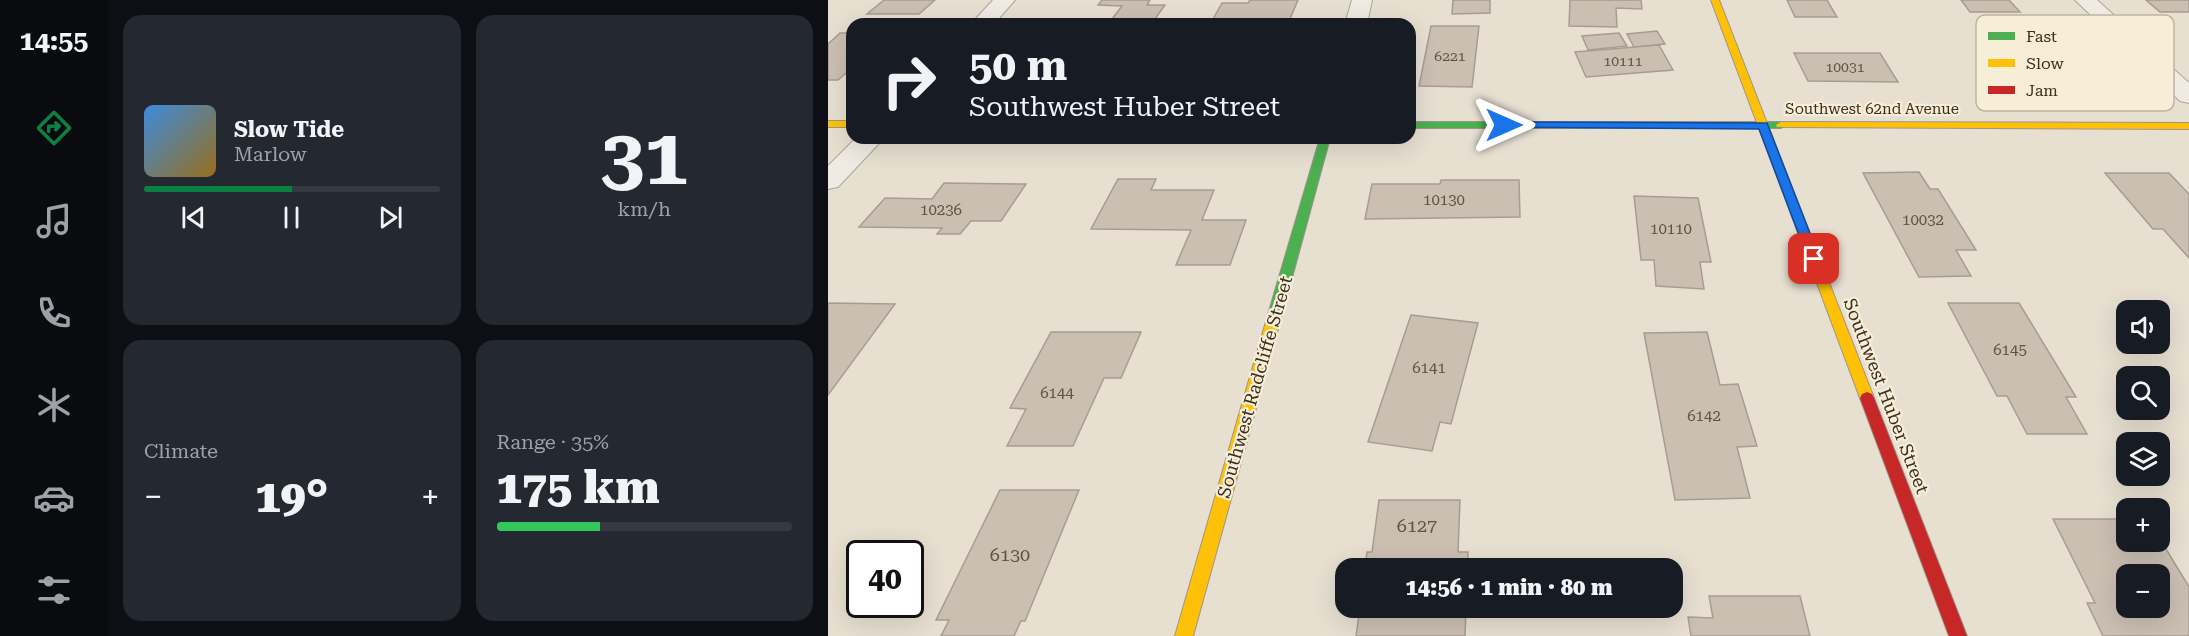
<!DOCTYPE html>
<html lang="en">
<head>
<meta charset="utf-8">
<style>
	:root { --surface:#171b24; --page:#242831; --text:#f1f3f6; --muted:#9ea1a6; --line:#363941; --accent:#0b8043 }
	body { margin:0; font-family:"Roboto Serif",serif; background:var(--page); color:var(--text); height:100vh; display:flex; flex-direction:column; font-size:22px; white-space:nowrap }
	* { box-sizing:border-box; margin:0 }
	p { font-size:20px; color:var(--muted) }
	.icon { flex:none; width:33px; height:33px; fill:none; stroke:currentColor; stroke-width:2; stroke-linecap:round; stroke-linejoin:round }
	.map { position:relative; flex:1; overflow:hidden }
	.sheet { display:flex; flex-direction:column; gap:15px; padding:15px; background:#0d0f14; width:720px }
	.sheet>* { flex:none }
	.hud { position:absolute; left:18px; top:18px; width:570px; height:126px; border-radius:18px; box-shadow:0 6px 24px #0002; background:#171b24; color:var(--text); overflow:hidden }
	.controls { position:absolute; left:1288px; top:300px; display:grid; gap:12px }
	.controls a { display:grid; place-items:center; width:54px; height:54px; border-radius:12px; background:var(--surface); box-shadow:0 6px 24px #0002; font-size:30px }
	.speed { position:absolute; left:18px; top:540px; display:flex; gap:12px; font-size:30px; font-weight:700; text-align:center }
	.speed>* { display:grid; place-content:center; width:78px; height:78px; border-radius:50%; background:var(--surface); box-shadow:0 6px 24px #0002; line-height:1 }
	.speed .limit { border:3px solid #111; border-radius:9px; background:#fff; color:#111 }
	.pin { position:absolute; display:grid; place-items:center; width:51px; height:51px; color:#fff; margin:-26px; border-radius:12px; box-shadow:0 3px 9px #0006 }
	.me { position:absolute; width:66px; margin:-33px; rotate:90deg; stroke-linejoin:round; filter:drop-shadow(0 0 4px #0008) }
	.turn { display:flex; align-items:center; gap:21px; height:126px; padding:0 24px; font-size:27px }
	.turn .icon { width:78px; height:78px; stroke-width:2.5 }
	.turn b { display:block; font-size:42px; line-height:51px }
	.big { font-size:45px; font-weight:800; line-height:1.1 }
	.sheet .card { flex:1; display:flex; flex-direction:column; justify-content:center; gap:9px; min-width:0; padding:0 21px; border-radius:18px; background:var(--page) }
	.sheet .dial { align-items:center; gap:0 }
	.dial b { font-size:78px; line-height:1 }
	.song { display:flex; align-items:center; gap:18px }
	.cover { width:72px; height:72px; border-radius:9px; background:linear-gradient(135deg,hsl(210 70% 55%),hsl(40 70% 35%)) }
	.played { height:6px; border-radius:3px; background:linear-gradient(90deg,var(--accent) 50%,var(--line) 50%) }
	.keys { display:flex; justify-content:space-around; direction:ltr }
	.heat { display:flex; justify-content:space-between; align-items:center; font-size:33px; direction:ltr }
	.charge { height:9px; border-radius:4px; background:linear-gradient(90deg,#34c759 35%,var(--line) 0) }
	.sheet .tiles { flex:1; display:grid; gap:15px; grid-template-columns:repeat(2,1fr) }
	.trip { position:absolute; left:507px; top:558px; width:348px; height:60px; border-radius:18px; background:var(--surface); box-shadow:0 6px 24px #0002; font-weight:800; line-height:60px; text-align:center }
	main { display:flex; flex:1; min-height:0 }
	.tabs { display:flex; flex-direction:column; width:108px; justify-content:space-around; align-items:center; background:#090b0e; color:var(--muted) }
	.tabs .icon { width:42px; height:42px }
	.tabs .on { color:var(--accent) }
	.tabs b { font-size:27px; color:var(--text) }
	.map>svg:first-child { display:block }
</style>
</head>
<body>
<main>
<nav class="tabs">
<b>14:55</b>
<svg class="icon on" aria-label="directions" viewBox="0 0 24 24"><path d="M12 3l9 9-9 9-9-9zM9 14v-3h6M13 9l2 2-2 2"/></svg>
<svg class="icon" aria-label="music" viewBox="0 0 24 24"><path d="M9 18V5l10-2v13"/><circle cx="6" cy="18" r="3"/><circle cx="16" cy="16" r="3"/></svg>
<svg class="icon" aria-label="phone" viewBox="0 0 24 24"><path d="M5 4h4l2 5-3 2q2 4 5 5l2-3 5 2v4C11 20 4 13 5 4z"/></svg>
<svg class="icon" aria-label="climate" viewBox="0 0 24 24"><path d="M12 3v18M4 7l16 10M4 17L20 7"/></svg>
<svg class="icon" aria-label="car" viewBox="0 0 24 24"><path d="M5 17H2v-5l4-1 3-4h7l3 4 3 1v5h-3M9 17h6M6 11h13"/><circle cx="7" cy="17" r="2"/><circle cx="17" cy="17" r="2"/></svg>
<svg class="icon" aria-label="filters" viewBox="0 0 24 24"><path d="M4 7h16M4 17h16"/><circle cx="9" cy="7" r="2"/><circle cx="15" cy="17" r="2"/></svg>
</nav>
<section class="sheet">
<div class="tiles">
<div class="card">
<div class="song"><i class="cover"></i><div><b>Slow Tide</b><p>Marlow</p></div></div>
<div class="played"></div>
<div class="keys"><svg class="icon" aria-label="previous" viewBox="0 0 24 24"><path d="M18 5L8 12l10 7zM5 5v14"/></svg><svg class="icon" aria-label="pause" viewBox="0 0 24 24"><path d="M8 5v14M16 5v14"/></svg><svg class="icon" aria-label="next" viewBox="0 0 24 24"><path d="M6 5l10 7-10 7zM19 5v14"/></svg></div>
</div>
<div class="card dial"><b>31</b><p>km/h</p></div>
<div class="card"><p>Climate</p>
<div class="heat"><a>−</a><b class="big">19°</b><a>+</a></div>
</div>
<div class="card"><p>Range · 35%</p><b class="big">175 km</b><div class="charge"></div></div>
</div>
</section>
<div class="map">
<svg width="1361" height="636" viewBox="0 0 1361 636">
	<rect width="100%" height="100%" fill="#e7e0d1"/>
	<g fill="#cbbfb2" stroke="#a89c90" stroke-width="1.5" fill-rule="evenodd">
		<path d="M56,0H107L91,14H39Z"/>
		<path d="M274,0H322L319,5H337L327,19H284L294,6L270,5Z"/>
		<path d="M422,0H470L461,21H384L394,3H420Z"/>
		<path d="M625,0H662V13L624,14Z"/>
		<path d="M742,0H813L814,9L788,8L789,27L741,26Z"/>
		<path d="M959,0H999L1009,17H967Z"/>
		<path d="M1133,0H1181L1192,12H1142Z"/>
		<path d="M1318,0H1361V12H1332Z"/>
		<path d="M603,26H651L644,87L591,86Z"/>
		<path d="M829,31L837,44L806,47L799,34Z"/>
		<path d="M12,33H24V68L10,80H0V44Z"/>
		<path d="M791,33L799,46L760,50L754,36Z"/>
		<path d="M831,45L845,70L758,77L747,52Z"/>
		<path d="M966,53H1052L1070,82L980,81Z"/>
		<path d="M1091,172L1102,189H1110L1148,250H1128L1143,276L1091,277L1035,173Z"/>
		<path d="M1277,173H1341L1361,194V258L1335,229H1325Z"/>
		<path d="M290,179H328L323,190H386L374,220H418L402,265H348L363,230L263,229Z"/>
		<path d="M613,180H691L692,217L537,219L544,184H612Z"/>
		<path d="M116,183L198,184L173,221H143L132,234H109L114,228L31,227L57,198L104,199Z"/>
		<path d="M806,196L870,198L883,262H872L876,289L828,286L826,260H813Z"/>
		<path d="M0,303L67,304L0,395Z"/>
		<path d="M1120,303H1191L1248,397H1238L1259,434H1199L1179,396H1169Z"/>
		<path d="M583,315L650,323L623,424L612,422L604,451L540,442Z"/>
		<path d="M223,332H313L293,378H276L245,446H179L198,409L182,408Z"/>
		<path d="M879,332L892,385L910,384L929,446L909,447L922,498L847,500L816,333Z"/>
		<path d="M172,490H251L197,621H193L186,636H113L121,620H108Z"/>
		<path d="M551,500H632L630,552H640V568H537L539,552H544Z"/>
		<path d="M1225,519H1299V542H1332V539L1361,587V636H1275L1259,603H1267ZM1299,574H1332V608H1299Z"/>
		<path d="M881,596H972L982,636H863L860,617L885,618Z"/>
		<path d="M532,608H638L637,636H528Z"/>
	</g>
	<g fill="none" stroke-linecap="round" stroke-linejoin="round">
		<g stroke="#ada599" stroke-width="2">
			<g id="street">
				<path d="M165,0H187L166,24H143Z"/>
				<path d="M524,0H544L539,24H517Z"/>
				<path d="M1247,0H1269L1361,83V103L1352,101Z"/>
				<path d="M28,138H56L10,187L0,189V166Z"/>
			</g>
		</g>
		<g stroke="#9c958a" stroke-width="2">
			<g id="fast">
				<path d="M582,122H953L958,125L953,128H582Z"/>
				<path d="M492,138H502L453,318L446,323L439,318Z"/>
			</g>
		</g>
		<g stroke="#9c958a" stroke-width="2">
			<g id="slow">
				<path d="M883,0H891L1046,398L1044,402L1039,404L1034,402L1032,398Z"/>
				<rect x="0" y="121" width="24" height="6"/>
				<path d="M953,122L1361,123V129L949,127L948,125Z"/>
				<path d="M446,313L453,318L365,636H347L439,318Z"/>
			</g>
		</g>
		<g stroke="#9c958a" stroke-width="2">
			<path id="jam" d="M1039,392L1044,394L1046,398L1139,636H1121L1032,398L1034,394Z"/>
		</g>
		<use href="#street" fill="#efebe3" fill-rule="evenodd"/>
		<use href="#fast" fill="#4caf50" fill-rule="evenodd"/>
		<use href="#slow" fill="#ffc107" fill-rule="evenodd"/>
		<use href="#jam" fill="#c62828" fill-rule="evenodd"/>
	</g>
	<path fill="#1a73e8" stroke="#114b97" stroke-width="1.5" d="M676,122L939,123L992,259L986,263L980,259L931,129L672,127L671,125Z"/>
	<g text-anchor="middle" stroke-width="4.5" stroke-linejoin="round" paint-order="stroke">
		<g font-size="14" fill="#605244">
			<text x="622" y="61">6221</text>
			<text x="795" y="66">10111</text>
			<text x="1017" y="72">10031</text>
		</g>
		<g font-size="15" fill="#3d2e20" stroke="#f7eed8">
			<text x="1044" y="114">Southwest 62nd Avenue</text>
		</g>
		<g font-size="15" fill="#605244">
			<text x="616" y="205">10130</text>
			<text x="113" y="215">10236</text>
			<text x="1095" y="225">10032</text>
			<text x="843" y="234">10110</text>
			<text x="1182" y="355">6145</text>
			<text x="601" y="373">6141</text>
			<text x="229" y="398">6144</text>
			<text x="876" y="421">6142</text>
		</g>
		<g font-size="18" fill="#3d2e20" stroke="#f7eed8">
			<text transform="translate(427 387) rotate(-74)" y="6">Southwest Radcliffe Street</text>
			<text transform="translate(1058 396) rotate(69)" y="6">Southwest Huber Street</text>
		</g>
		<g font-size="18" fill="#605244">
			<text x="589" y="532">6127</text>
			<text x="182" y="561">6130</text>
		</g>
	</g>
	<rect x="1148" y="15" width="198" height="96" rx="9" fill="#f7eed8" stroke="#bfb4a1" stroke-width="1.5"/>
	<rect x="1160" y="32" width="27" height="8" fill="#4caf50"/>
	<rect x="1160" y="59" width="27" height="8" fill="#ffc107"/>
	<rect x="1160" y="86" width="27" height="8" fill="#c62828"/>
	<g font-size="16" fill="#3d2e20">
		<text x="1198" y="42">Fast</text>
		<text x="1198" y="69">Slow</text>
		<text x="1198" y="96">Jam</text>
	</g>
</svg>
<div class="controls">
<a><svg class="icon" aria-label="sound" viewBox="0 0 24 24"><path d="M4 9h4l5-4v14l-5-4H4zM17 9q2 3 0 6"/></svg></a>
<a><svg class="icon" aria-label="search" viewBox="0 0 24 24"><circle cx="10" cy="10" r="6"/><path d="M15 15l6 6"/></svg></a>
<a><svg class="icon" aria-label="layers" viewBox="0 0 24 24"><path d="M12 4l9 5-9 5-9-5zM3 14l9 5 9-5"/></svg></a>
<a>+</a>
<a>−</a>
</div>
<div class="speed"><div class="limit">40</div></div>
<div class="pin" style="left:986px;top:259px;background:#d93025"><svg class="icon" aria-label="arrive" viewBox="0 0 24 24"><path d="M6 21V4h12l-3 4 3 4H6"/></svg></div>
<svg class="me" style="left:676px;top:125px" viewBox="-20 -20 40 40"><path d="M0-17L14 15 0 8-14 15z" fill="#1a73e8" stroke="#fff" stroke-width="4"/></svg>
<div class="trip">14:56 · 1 min · 80 m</div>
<div class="hud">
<div class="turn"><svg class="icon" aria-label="right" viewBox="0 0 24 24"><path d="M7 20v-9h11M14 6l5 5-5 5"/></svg><div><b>50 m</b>Southwest Huber Street</div></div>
</div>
</div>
</main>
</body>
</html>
